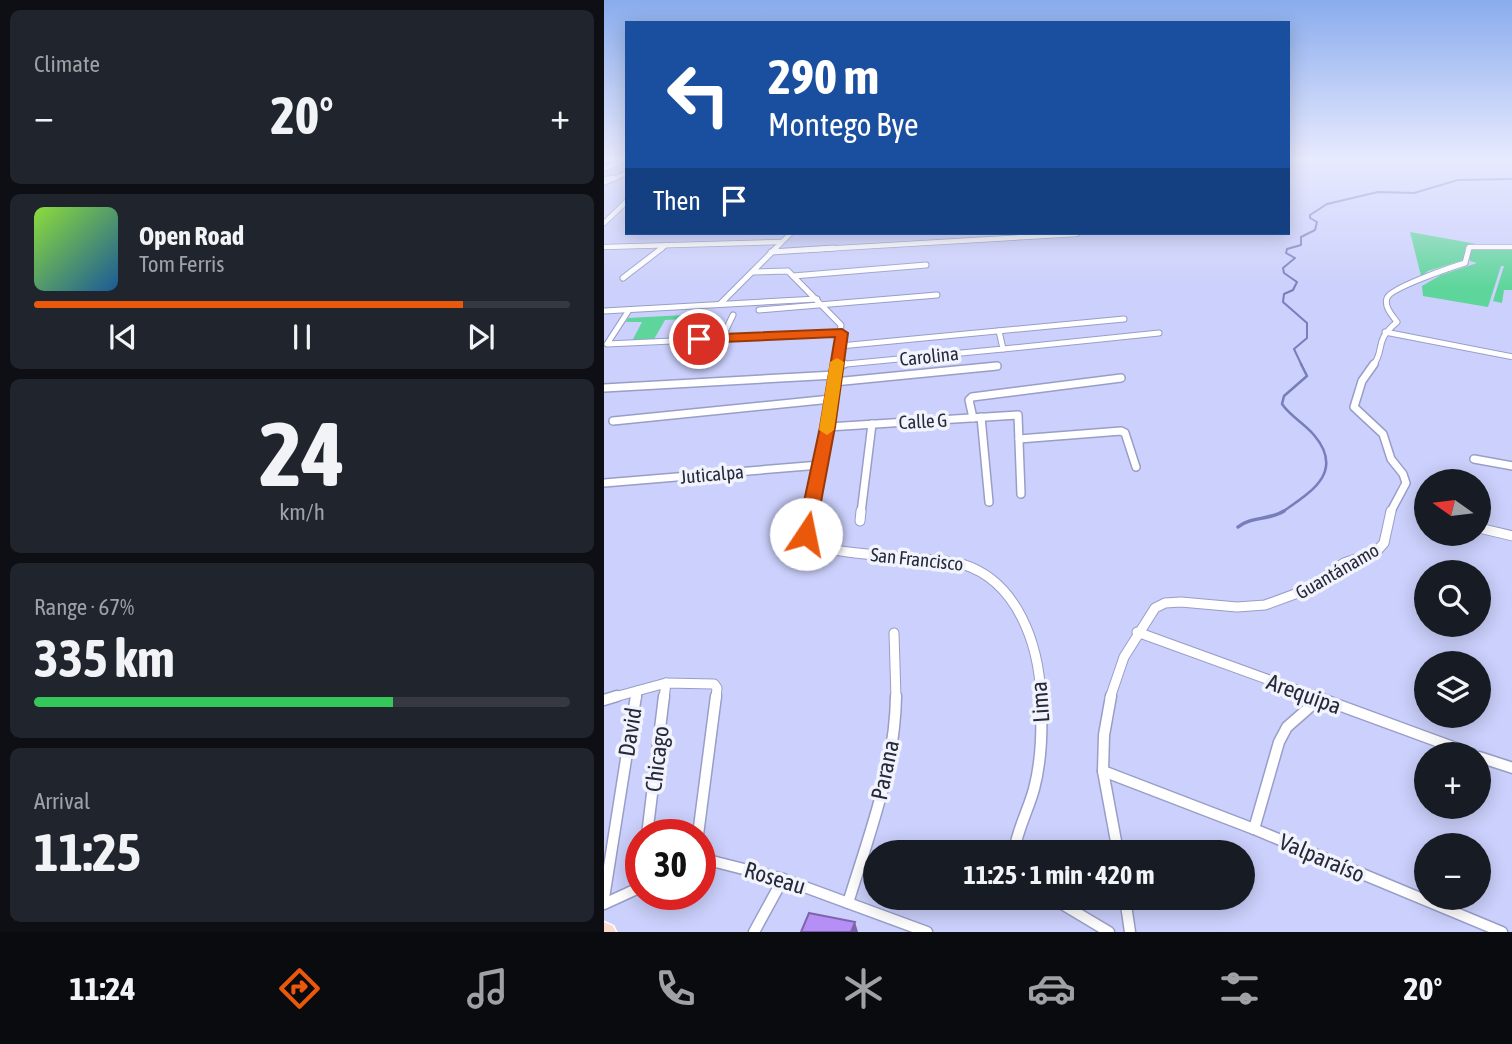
<!DOCTYPE html>
<html lang="en">
<head>
<meta charset="utf-8">
<style>
	:root { --surface:#171b24; --page:#20242c; --text:#f1f3f6; --muted:#9ea1a6; --line:#363941; --accent:#ea580c }
	body { margin:0; font-family:"Asap Condensed",sans-serif; background:var(--page); color:var(--text); height:100vh; display:flex; flex-direction:column; font-size:26px; white-space:nowrap }
	* { box-sizing:border-box; margin:0 }
	p { font-size:23px; color:var(--muted) }
	.icon { flex:none; width:38px; height:38px; fill:none; stroke:currentColor; stroke-width:2; stroke-linecap:round; stroke-linejoin:round }
	.map { position:relative; flex:1; overflow:hidden }
	.details { display:flex; flex-direction:column; gap:10px; padding:10px; background:#0d0f14; width:604px }
	.details>* { flex:none }
	.banner { position:absolute; left:21px; top:21px; width:665px; height:214px; border-radius:0px; box-shadow:0 4px 18px #0003; background:#1a4fa0; color:#fff; overflow:hidden }
	.needle { width:46px; rotate:284deg }
	.controls { position:absolute; left:810px; top:469px; display:grid; gap:14px }
	.controls a { display:grid; place-items:center; width:77px; height:77px; border-radius:50%; background:var(--surface); box-shadow:0 4px 18px #0003; font-size:35px }
	.speed { position:absolute; left:21px; top:819px; display:flex; gap:14px; font-size:35px; font-weight:700; text-align:center }
	.speed>* { display:grid; place-content:center; width:91px; height:91px; border-radius:50%; background:var(--surface); box-shadow:0 4px 18px #0003; line-height:1 }
	.speed .limit { border:10px solid #d22; background:#fff; color:#111 }
	.pin { position:absolute; display:grid; place-items:center; width:60px; height:60px; color:#fff; margin:-30px; border:4px solid #fff; border-radius:50%; box-shadow:0 2px 7px #0007 }
	.me { position:absolute; width:77px; margin:-38px; rotate:11deg; stroke-linejoin:round; filter:drop-shadow(0 0 5px #0008) }
	.turn { display:flex; align-items:center; gap:24px; height:147px; padding:0 28px; font-size:32px }
	.turn .icon { width:91px; height:91px; stroke-width:2.5 }
	.turn b { display:block; font-size:49px; line-height:60px }
	.then { display:flex; align-items:center; height:66px; padding:0 28px; background:#0003; gap:14px; font-size:26px }
	.big { font-size:52px; font-weight:700; line-height:1.1 }
	.details .tile { flex:1; display:flex; flex-direction:column; justify-content:center; gap:10px; min-width:0; padding:0 24px; border-radius:10px; background:var(--page) }
	.details .dial { align-items:center; gap:0 }
	.dial b { font-size:91px; line-height:1 }
	.song { display:flex; align-items:center; gap:21px }
	.cover { width:84px; height:84px; border-radius:10px; background:linear-gradient(135deg,hsl(90 70% 55%),hsl(210 70% 35%)) }
	.played { height:7px; border-radius:4px; background:linear-gradient(90deg,var(--accent) 80%,var(--line) 80%) }
	.keys { display:flex; justify-content:space-around; direction:ltr }
	.heat { display:flex; justify-content:space-between; align-items:center; font-size:38px; direction:ltr }
	.charge { height:10px; border-radius:5px; background:linear-gradient(90deg,#34c759 67%,var(--line) 0) }
	.trip { position:absolute; left:259px; top:840px; width:392px; height:70px; border-radius:35px; background:var(--surface); box-shadow:0 4px 18px #0003; font-weight:700; line-height:70px; text-align:center }
	.menu { display:flex; height:112px; justify-content:space-around; align-items:center; background:#090b0e; color:var(--muted) }
	.menu .icon { width:49px; height:49px }
	.menu .selected { color:var(--accent) }
	.menu b { font-size:32px; color:var(--text) }
	main { display:flex; flex:1; min-height:0 }
	.map>svg:first-child { display:block }
</style>
</head>
<body>
<main>
<section class="details">
<div class="tile"><p>Climate</p>
<div class="heat"><a>−</a><b class="big">20°</b><a>+</a></div>
</div>
<div class="tile">
<div class="song"><i class="cover"></i><div><b>Open Road</b><p>Tom Ferris</p></div></div>
<div class="played"></div>
<div class="keys"><svg class="icon" aria-label="previous" viewBox="0 0 24 24"><path d="M18 5L8 12l10 7zM5 5v14"/></svg><svg class="icon" aria-label="pause" viewBox="0 0 24 24"><path d="M8 5v14M16 5v14"/></svg><svg class="icon" aria-label="next" viewBox="0 0 24 24"><path d="M6 5l10 7-10 7zM19 5v14"/></svg></div>
</div>
<div class="tile dial"><b>24</b><p>km/h</p></div>
<div class="tile"><p>Range · 67%</p><b class="big">335 km</b><div class="charge"></div></div>
<div class="tile"><p>Arrival</p><b class="big">11:25</b></div>
</section>
<div class="map">
<svg width="909" height="932" viewBox="0 0 909 932">
	<rect width="100%" height="100%" fill="#cbd0fc"/>
	<g fill="#5ed59b">
		<path d="M806,232L878,245L863,246L859,260L824,271L817,276Z"/>
		<path d="M873,247L908,249V290H900L898,303L889,301L900,266H897L884,307L819,296L818,286L837,275L873,263L866,261L865,250Z"/>
		<path d="M81,315L78,319L61,320L49,341L27,343L38,322H22L24,318Z"/>
	</g>
	<g fill="none" stroke-linecap="round" stroke-linejoin="round">
		<path stroke="#787dbc" stroke-width="2" d="M698,366L690,349L703,338V323L679,302L680,294L689,290L693,282L680,273L679,268L691,258L682,253L683,249L697,245V237L711,230L713,222L706,218V215L723,204L774,192L810,193L854,180L909,179"/>
		<path stroke="#787dbc" stroke-width="2.5" d="M677,513C705,493 742,473 710,435C700,423 687,417 678,404L680,396L703,376L697,364"/>
		<path stroke="#787dbc" stroke-width="3.5" d="M634,527C645,517 666,520 680,511"/>
		<g stroke="#999ec8" stroke-width="6">
			<g id="street-far4">
				<path d="M0,159L19,158"/>
				<path d="M0,169L23,159"/>
				<path d="M0,179L11,178"/>
				<path d="M0,223L23,201"/>
				<path d="M0,247L177,242"/>
				<path d="M55,250L62,245"/>
				<path d="M170,250L187,233"/>
				<path d="M201,250L473,234"/>
				<path d="M864,250L865,247H909"/>
			</g>
		</g>
		<g stroke="#999ec8" stroke-width="7">
			<g id="street-far3">
				<path d="M167,252L230,248"/>
				<path d="M148,272L184,271L237,325L232,366"/>
				<path d="M189,276L322,265"/>
				<path d="M19,278L58,248"/>
				<path d="M116,304L172,248"/>
				<path d="M25,310L3,344L238,333"/>
				<path d="M155,310L333,295"/>
				<path d="M0,311L213,299"/>
				<path d="M781,332L909,357"/>
				<path d="M118,338L129,315"/>
				<path d="M72,341L85,317"/>
				<path d="M236,346L520,319"/>
				<path d="M399,349L555,333"/>
				<path d="M232,365L399,349L395,331"/>
				<path d="M769,366C782,348 769,342 793,322C788,315 780,307 783,298C786,288 848,267 861,263L865,248"/>
			</g>
		</g>
		<g stroke="#999ec8" stroke-width="10">
			<g id="street-far2">
				<path d="M770,364L758,381L750,407L779,434L787,459L799,474L802,483L786,513"/>
				<path d="M232,365L240,364"/>
				<path d="M230,382L393,366"/>
				<path d="M0,388L231,375"/>
				<path d="M377,417L385,502"/>
				<path d="M369,418L365,400L368,397L517,378"/>
				<path d="M9,421L227,399"/>
				<path d="M224,427L414,415L417,494"/>
				<path d="M415,439L517,431L521,433L532,467"/>
				<path d="M870,459L909,466"/>
				<path d="M0,483L216,465"/>
				<path d="M206,513L224,427L232,364"/>
				<path d="M257,513L268,424"/>
			</g>
		</g>
		<g stroke="#999ec8" stroke-width="11">
			<g id="street-far1">
				<path d="M207,511L202,534L220,548C253,555 288,556 321,559C333,561 347,560 358,564C414,581 435,645 437,698"/>
				<path d="M256,521L257,511"/>
				<path d="M875,528L909,536"/>
				<path d="M533,632L715,698"/>
				<path d="M290,633L292,698"/>
				<path d="M7,698L62,683L110,684L113,688L112,698"/>
				<path d="M32,698L33,691"/>
				<path d="M60,698L62,683"/>
				<path d="M506,698L520,657L551,608L561,603L577,602L633,607L661,605L702,590L740,563L772,552L780,543L787,511"/>
			</g>
		</g>
		<g stroke="#999ec8" stroke-width="13">
			<g id="street">
				<path d="M507,696L500,735L499,771L514,852"/>
				<path d="M710,696L868,754"/>
				<path d="M0,700L13,696"/>
				<path d="M875,757L909,768"/>
				<path d="M499,771L650,829L898,932"/>
				<path d="M650,829L675,742L683,727L715,699"/>
				<path d="M43,835L60,696"/>
				<path d="M94,835L112,696"/>
				<path d="M410,852C413,830 424,811 430,789C438,759 438,727 437,696"/>
				<path d="M96,858L179,879L323,932"/>
				<path d="M35,888L37,875"/>
				<path d="M0,898L32,696"/>
				<path d="M448,898L505,932"/>
				<path d="M521,898L526,932"/>
				<path d="M244,903C265,835 291,768 292,696"/>
				<path d="M0,904L37,887"/>
				<path d="M150,932L179,879"/>
			</g>
		</g>
		<g stroke="#999ec8" stroke-width="2">
			<path id="secondary" d="M23,171V175L0,185V181Z"/>
		</g>
		<g stroke="#fff" stroke-width="3">
			<path id="primary" d="M0,922L9,926L12,932H0Z"/>
		</g>
		<use href="#street-far4" stroke="#fff" stroke-width="4.5"/>
		<use href="#street-far3" stroke="#fff" stroke-width="5"/>
		<use href="#street-far2" stroke="#fff" stroke-width="7"/>
		<use href="#street-far1" stroke="#fff" stroke-width="9"/>
		<use href="#street" stroke="#fff" stroke-width="10"/>
		<use href="#secondary" fill="#fff" fill-rule="evenodd"/>
		<use href="#primary" fill="#fbdace" fill-rule="evenodd"/>
	</g>
	<path fill="#7f64ac" d="M251,922L254,932H247Z"/>
	<path fill="#b58ff5" stroke="#7f64ac" stroke-width="2" d="M205,913L251,922L247,932H197Z"/>
	<linearGradient id="sky" x2="0" y2="1"><stop stop-color="#89aced"/><stop offset="0.55" stop-color="#e8eafe"/><stop offset="1" stop-color="#e8eafe" stop-opacity="0"/></linearGradient>
	<rect width="909" height="288" fill="url(#sky)"/>
	<path fill="#ea580c" stroke="#983908" stroke-width="2" d="M238,329L244,333L231,427L211,534L202,540L193,534L216,427L231,337L95,343L89,339L95,335Z"/>
	<path fill="#f59e0b" d="M233,358L240,362L230,430L223,435L215,430L226,362Z"/>
	<g text-anchor="middle" stroke-width="7" stroke-linejoin="round" paint-order="stroke">
		<g font-size="19" fill="#272839" stroke="#f2f4fd">
			<text transform="translate(325 356) rotate(-6)" y="7">Carolina</text>
			<text transform="translate(319 421) rotate(-3)" y="7">Calle G</text>
			<text transform="translate(108 474) rotate(-5)" y="7">Juticalpa</text>
			<text transform="translate(313 559) rotate(6)" y="7">San Francisco</text>
			<text transform="translate(733 571) rotate(-30)" y="7">Guantánamo</text>
		</g>
		<g font-size="23" fill="#272839" stroke="#f2f4fd">
			<text transform="translate(700 694) rotate(20)" y="8">Arequipa</text>
			<text transform="translate(436 702) rotate(-94)" y="8">Lima</text>
			<text transform="translate(26 732) rotate(-81)" y="8">David</text>
			<text transform="translate(53 759) rotate(-83)" y="8">Chicago</text>
			<text transform="translate(281 770) rotate(-78)" y="8">Parana</text>
			<text transform="translate(718 858) rotate(23)" y="8">Valparaíso</text>
			<text transform="translate(171 878) rotate(17)" y="8">Roseau</text>
		</g>
	</g>
</svg>
<div class="controls">
<a><svg class="needle" viewBox="-14 -14 28 28"><path d="M0-13l5 13h-10z" fill="#e53935"/><path d="M0 13l5-13h-10z" fill="#9ea1a6"/></svg></a>
<a><svg class="icon" aria-label="search" viewBox="0 0 24 24"><circle cx="10" cy="10" r="6"/><path d="M15 15l6 6"/></svg></a>
<a><svg class="icon" aria-label="layers" viewBox="0 0 24 24"><path d="M12 4l9 5-9 5-9-5zM3 14l9 5 9-5"/></svg></a>
<a>+</a>
<a>−</a>
</div>
<div class="speed"><div class="limit">30</div></div>
<div class="pin" style="left:95px;top:339px;background:#d93025"><svg class="icon" aria-label="arrive" viewBox="0 0 24 24"><path d="M6 21V4h12l-3 4 3 4H6"/></svg></div>
<svg class="me" style="left:202px;top:534px" viewBox="-20 -20 40 40"><circle r="19" fill="#fff"/><path d="M0-13L10 11 0 6-10 11z" fill="#ea580c"/></svg>
<div class="trip">11:25 · 1 min · 420 m</div>
<div class="banner">
<div class="turn"><svg class="icon" aria-label="left" viewBox="0 0 24 24"><path d="M17 20v-9H6M10 6l-5 5 5 5"/></svg><div><b>290 m</b>Montego Bye</div></div>
<div class="then">Then<svg class="icon" aria-label="arrive" viewBox="0 0 24 24"><path d="M6 21V4h12l-3 4 3 4H6"/></svg></div>
</div>
</div>
</main>
<nav class="menu">
<b>11:24</b>
<svg class="icon selected" aria-label="directions" viewBox="0 0 24 24"><path d="M12 3l9 9-9 9-9-9zM9 14v-3h6M13 9l2 2-2 2"/></svg>
<svg class="icon" aria-label="music" viewBox="0 0 24 24"><path d="M9 18V5l10-2v13"/><circle cx="6" cy="18" r="3"/><circle cx="16" cy="16" r="3"/></svg>
<svg class="icon" aria-label="phone" viewBox="0 0 24 24"><path d="M5 4h4l2 5-3 2q2 4 5 5l2-3 5 2v4C11 20 4 13 5 4z"/></svg>
<svg class="icon" aria-label="climate" viewBox="0 0 24 24"><path d="M12 3v18M4 7l16 10M4 17L20 7"/></svg>
<svg class="icon" aria-label="car" viewBox="0 0 24 24"><path d="M5 17H2v-5l4-1 3-4h7l3 4 3 1v5h-3M9 17h6M6 11h13"/><circle cx="7" cy="17" r="2"/><circle cx="17" cy="17" r="2"/></svg>
<svg class="icon" aria-label="filters" viewBox="0 0 24 24"><path d="M4 7h16M4 17h16"/><circle cx="9" cy="7" r="2"/><circle cx="15" cy="17" r="2"/></svg>
<b>20°</b>
</nav>
</body>
</html>
